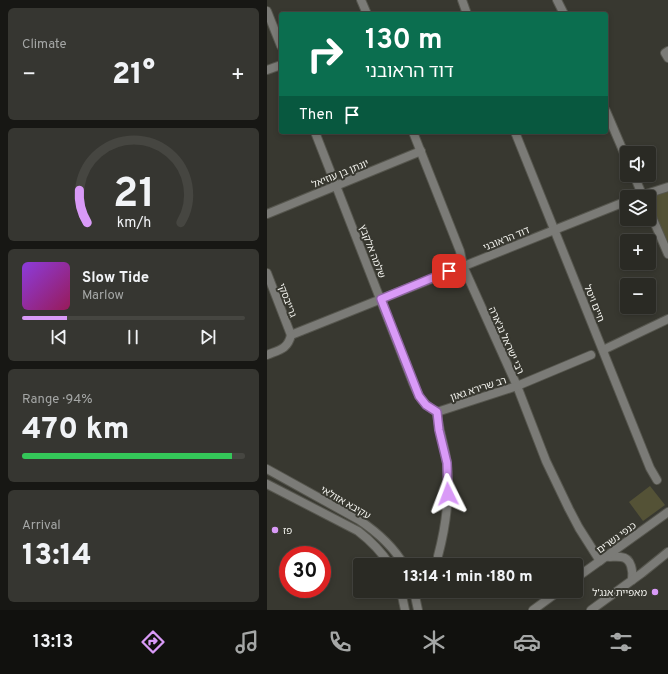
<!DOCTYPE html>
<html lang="en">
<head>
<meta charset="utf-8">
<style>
	:root { --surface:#2a2a24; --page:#363631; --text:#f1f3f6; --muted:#a5a7a6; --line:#464641; --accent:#d99af7 }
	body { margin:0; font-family:Overpass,"Noto Sans Hebrew",sans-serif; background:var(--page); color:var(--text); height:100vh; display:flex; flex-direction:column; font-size:15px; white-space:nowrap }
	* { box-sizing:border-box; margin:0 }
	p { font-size:13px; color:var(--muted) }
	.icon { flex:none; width:22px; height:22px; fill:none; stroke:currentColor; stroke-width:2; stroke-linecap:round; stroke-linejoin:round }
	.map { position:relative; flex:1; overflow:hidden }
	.sheet { display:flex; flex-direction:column; gap:8px; padding:8px; background:#171714; width:267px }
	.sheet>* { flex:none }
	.guide { position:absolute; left:12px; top:12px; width:329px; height:122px; border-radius:4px; box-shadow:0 2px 6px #0003,0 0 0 1px var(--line); background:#0b6e4f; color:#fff; overflow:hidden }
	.controls { position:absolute; left:353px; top:146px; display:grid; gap:8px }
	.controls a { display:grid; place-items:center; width:36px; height:36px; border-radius:4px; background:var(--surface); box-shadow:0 2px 6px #0003,0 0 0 1px var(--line); font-size:20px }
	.speed { position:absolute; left:12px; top:546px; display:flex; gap:8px; font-size:20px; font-weight:700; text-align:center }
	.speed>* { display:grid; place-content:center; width:52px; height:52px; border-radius:50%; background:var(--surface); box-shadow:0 2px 6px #0003,0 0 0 1px var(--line); line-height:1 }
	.speed .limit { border:6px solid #d22; background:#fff; color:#111 }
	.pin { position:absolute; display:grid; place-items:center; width:34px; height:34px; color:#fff; margin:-17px; border-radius:8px; box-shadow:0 2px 6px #0006 }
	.me { position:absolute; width:44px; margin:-22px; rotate:357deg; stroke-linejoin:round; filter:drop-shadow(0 0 3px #0008) }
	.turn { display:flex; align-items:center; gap:14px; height:84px; padding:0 20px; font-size:18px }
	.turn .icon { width:52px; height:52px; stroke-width:2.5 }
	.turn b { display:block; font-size:28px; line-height:34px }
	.then { display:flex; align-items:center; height:38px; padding:0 20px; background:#0003; gap:8px; font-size:15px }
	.big { font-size:30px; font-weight:800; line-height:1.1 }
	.sheet .widget { flex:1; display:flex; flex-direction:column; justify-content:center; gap:6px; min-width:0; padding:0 14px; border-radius:6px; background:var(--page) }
	.sheet .dial { align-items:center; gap:0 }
	.dial svg { height:104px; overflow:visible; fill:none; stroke:var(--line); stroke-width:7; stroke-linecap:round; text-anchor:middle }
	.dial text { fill:var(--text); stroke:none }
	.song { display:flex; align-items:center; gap:12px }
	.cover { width:48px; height:48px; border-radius:6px; background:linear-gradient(135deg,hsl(270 70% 55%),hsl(330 70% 35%)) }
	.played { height:4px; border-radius:2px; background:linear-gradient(90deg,var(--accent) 20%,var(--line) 20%) }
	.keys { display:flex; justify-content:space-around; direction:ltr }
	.heat { display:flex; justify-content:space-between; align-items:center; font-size:22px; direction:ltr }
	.charge { height:6px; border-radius:3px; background:linear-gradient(90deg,#34c759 94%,var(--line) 0) }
	.trip { position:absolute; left:86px; top:558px; width:230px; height:40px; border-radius:4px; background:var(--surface); box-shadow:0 2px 6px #0003,0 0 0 1px var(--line); font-weight:800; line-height:40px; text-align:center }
	.menu { display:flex; height:64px; justify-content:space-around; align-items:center; background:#11110e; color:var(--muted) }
	.menu .icon { width:28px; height:28px }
	.menu .current { color:var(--accent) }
	.menu b { font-size:18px; color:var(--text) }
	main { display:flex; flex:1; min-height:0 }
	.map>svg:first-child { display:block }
</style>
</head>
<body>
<main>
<section class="sheet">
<div class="widget"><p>Climate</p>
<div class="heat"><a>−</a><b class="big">21°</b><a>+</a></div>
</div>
<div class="widget dial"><svg viewBox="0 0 100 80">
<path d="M14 69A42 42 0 1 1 86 69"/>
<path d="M14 69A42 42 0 0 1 8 44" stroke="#d99af7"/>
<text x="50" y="56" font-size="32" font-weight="700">21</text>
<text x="50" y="72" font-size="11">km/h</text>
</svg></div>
<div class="widget">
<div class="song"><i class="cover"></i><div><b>Slow Tide</b><p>Marlow</p></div></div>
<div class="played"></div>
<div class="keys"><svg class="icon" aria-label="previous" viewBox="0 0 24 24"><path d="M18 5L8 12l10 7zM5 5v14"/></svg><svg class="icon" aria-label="pause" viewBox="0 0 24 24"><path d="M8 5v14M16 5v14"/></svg><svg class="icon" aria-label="next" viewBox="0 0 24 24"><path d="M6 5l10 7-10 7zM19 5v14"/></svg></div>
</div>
<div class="widget"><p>Range · 94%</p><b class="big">470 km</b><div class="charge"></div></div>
<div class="widget"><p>Arrival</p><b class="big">13:14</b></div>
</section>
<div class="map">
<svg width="401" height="610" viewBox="0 0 401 610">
	<rect width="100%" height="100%" fill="#383830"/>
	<g fill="#545236">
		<path d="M401,191V246L382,202V197Z"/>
		<path d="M383,486L398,505L376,521L362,502Z"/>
	</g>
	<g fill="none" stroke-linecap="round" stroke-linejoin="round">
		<g stroke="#56564e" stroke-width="10">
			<g id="minor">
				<path d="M94,0L100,14"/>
				<path d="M195,0L200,14"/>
				<path d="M290,0L297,14"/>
				<path d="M0,11L14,46"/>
				<path d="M401,51L398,53L401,58"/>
				<path d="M0,70L14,65"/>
				<path d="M339,111L360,160"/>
				<path d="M48,132L146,383C152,397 155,404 170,412"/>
				<path d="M146,132L193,251L196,266L250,386L279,461L302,509L312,528L333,561"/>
				<path d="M248,132L383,468L390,480"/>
				<path d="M367,175L376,197"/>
				<path d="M370,197L401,187"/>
				<path d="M382,210L401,254"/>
				<path d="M0,214L154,151"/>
				<path d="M0,273L24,335"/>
				<path d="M24,335L360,201"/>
				<path d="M336,350L401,319"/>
				<path d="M0,355C12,350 21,349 24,335"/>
				<path d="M170,412L250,386L324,355"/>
				<path d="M170,412C171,429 178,446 180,464C183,495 179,526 171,556"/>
				<path d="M335,556C342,558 347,556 354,557C365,558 366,572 365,580"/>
			</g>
		</g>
		<g stroke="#56564e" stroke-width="10">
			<g id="tertiary">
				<path d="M0,469L92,520C110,532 126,546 137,565"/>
				<path d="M0,484L91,531C104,541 114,551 123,565"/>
				<path d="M309,578L401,512"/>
				<path d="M134,591L138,610"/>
				<path d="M147,591L151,610"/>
				<path d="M266,610L292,591"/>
				<path d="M324,610L375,573L401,552"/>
			</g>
		</g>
		<use href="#minor" stroke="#7b7b77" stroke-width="8"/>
		<use href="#tertiary" stroke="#7b7b77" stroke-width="8"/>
	</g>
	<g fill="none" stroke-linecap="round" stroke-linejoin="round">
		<g stroke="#8d64a1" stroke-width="10">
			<path id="route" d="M181,494L180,463L172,430L170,412L159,405L152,396L114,299L182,271"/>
		</g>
		<use href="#route" stroke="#d99af7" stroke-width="7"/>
	</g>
	<g fill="#d99af7" stroke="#383830" stroke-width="1.5">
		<circle cx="8" cy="530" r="4"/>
		<circle cx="388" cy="592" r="4"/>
	</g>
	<g text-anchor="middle" stroke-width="4" stroke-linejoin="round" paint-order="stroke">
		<g font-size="10" fill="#f3f3ee" stroke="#383830">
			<text transform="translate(73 173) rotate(-22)" y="4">יונתן בן עוזיאל</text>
			<text transform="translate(239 238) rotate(-22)" y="4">דוד הראובני</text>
			<text transform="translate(106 251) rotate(69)" y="4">שלמה אלקבץ</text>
			<text transform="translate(21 300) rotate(69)" y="4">גרייבסקי</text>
			<text transform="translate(328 303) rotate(68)" y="4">חיים ויטל</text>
			<text transform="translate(240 340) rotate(66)" y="4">רבי ישראל נג'ארה</text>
			<text transform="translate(211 388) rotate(-18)" y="4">רב שרירא גאון</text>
			<text transform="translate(79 502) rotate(30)" y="4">עקיבא אזולאי</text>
			<text transform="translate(349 537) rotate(-36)" y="4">כנפי נשרים</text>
		</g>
		<g font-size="10" fill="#f3f3ee" stroke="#383830" text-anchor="start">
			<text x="16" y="534">פז</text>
			<text x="380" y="596" text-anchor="end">מאפיית אנג'ל</text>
		</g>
	</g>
</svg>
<div class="controls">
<a><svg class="icon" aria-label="sound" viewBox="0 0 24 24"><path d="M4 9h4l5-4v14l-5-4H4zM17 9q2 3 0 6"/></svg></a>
<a><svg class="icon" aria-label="layers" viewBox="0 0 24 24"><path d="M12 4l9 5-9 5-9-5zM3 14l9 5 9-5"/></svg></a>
<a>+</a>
<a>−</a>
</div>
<div class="speed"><div class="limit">30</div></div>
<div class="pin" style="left:182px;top:271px;background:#d93025"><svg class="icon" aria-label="arrive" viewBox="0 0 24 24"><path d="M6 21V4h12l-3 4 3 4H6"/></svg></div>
<svg class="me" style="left:181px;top:494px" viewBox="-20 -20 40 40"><path d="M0-17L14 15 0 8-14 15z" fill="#d99af7" stroke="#fff" stroke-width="4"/></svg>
<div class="trip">13:14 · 1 min · 180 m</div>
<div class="guide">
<div class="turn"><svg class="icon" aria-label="right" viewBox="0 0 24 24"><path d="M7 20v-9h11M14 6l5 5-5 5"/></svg><div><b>130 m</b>דוד הראובני</div></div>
<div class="then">Then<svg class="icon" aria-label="arrive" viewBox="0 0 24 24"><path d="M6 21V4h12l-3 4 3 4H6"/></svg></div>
</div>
</div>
</main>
<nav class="menu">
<b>13:13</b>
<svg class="icon current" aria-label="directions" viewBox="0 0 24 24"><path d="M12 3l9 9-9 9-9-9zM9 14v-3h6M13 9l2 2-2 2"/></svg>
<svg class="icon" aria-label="music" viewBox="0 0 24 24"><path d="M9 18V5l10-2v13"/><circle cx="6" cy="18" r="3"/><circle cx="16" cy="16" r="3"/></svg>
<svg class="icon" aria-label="phone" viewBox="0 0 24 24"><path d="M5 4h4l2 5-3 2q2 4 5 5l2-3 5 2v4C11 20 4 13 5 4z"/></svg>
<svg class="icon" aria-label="climate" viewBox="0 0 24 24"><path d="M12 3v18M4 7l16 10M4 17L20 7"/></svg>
<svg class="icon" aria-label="car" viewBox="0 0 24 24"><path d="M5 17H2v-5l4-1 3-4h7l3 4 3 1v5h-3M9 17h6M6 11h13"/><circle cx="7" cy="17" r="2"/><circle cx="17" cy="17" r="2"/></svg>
<svg class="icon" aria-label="filters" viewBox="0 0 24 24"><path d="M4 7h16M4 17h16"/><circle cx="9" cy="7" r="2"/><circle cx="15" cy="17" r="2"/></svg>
</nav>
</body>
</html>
